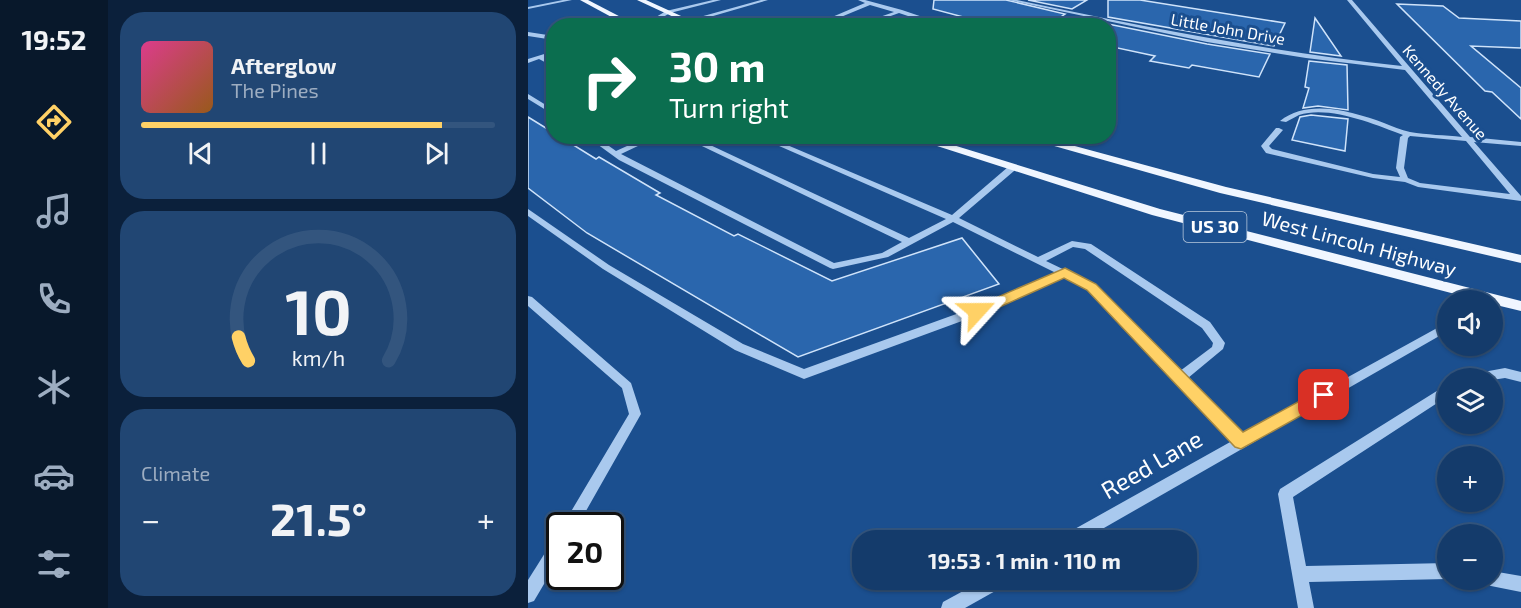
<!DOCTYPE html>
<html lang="en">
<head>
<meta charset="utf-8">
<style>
	:root { --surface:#143b6b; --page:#214673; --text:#f1f3f6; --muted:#9dadc1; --line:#33557e; --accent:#ffd166 }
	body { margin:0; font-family:"Exo 2",sans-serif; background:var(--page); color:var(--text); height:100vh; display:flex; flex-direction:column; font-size:22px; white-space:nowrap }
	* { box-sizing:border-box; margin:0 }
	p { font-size:20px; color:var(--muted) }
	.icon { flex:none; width:33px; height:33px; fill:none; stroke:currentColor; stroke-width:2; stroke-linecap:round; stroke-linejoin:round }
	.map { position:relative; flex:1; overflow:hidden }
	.side { display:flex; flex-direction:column; gap:12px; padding:12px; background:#0b203b; width:420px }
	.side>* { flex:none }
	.guide { position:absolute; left:18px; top:18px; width:570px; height:126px; border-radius:24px; box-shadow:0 2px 4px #0004,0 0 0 2px var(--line); background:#0b6e4f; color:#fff; overflow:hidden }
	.fabs { position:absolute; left:909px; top:290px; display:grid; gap:12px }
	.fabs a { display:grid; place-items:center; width:66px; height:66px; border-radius:50%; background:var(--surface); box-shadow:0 2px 4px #0004,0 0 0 2px var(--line); font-size:30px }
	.speed { position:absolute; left:18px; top:512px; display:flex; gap:12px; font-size:30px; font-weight:700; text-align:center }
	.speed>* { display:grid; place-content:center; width:78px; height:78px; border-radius:50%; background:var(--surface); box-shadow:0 2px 4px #0004,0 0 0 2px var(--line); line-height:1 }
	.speed .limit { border:3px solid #111; border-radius:9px; background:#fff; color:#111 }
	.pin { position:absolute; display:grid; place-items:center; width:51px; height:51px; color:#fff; margin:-26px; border-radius:12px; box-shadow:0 3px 9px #0006 }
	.me { position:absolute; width:66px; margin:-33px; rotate:66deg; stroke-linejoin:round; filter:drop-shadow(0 0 4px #0008) }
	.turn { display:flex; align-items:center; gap:21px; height:126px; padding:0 24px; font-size:27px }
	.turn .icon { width:78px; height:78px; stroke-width:2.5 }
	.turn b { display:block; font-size:42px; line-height:51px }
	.big { font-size:45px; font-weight:700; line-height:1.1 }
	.side .tile { flex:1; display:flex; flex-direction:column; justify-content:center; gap:9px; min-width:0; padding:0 21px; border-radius:24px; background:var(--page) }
	.side .dial { align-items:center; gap:0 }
	.dial svg { height:156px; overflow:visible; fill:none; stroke:var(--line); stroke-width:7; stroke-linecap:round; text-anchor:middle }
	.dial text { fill:var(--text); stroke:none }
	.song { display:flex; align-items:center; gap:18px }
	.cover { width:72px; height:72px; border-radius:9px; background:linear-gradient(135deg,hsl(330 70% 55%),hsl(30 70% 35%)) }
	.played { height:6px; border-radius:3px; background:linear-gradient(90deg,var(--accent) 85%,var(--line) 85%) }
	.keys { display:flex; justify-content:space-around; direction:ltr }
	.heat { display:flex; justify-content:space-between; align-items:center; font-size:33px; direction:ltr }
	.trip { position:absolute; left:324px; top:530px; width:345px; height:60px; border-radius:24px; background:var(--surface); box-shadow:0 2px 4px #0004,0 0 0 2px var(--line); font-weight:700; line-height:60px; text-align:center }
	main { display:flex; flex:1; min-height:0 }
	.dock { display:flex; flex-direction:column; width:108px; justify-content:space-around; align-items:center; background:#08182b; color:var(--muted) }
	.dock .icon { width:42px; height:42px }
	.dock .selected { color:var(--accent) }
	.dock b { font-size:27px; color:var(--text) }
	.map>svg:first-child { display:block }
</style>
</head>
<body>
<main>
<nav class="dock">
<b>19:52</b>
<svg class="icon selected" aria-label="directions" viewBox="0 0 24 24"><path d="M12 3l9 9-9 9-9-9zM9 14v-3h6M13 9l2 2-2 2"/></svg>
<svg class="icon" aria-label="music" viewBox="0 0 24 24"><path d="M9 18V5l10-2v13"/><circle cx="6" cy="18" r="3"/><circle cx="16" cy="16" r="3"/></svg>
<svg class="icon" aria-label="phone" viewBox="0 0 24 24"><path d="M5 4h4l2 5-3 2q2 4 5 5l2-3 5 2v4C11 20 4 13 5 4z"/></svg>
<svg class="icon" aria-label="climate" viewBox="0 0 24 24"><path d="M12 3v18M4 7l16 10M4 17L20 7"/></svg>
<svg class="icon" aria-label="car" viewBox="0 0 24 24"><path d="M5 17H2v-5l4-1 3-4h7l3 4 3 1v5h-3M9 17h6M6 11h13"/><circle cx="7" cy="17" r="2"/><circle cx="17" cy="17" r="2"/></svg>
<svg class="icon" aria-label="filters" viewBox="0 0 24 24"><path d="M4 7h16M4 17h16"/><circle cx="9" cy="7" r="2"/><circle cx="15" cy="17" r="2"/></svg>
</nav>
<section class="side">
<div class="tile">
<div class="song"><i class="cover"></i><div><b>Afterglow</b><p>The Pines</p></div></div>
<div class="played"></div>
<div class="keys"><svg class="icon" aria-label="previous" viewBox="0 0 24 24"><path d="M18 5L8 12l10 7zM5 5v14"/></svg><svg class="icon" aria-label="pause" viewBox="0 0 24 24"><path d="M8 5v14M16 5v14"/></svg><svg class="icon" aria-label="next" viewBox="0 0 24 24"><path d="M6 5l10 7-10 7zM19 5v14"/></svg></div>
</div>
<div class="tile dial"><svg viewBox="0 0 100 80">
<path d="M14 69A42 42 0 1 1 86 69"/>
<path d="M14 69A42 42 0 0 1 9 57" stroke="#ffd166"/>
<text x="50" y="56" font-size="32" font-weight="700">10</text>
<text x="50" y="72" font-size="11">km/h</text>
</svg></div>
<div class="tile"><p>Climate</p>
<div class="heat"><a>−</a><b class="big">21.5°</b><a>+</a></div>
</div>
</section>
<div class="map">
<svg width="993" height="608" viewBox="0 0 993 608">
	<rect width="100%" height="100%" fill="#1b4f8f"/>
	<g fill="#2a66ad" stroke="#cfe3fa" stroke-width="1.5">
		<path d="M406,0H478L537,14L519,26H469L405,9Z"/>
		<path d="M500,0H559L544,9Z"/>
		<path d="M580,0H612L757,23L746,46L580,17Z"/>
		<path d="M869,4L915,6L931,18L993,21V48L943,46L993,88V119L964,92L957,91Z"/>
		<path d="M787,18L813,56L782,52Z"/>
		<path d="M580,24L679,44L742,54L731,77L664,65L661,68L622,61L627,56L580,46Z"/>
		<path d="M781,61L819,65L820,110L790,106L775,108L781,88L777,87Z"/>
		<path d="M783,115L820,119L817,151L764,140L772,117Z"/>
		<path d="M0,117L26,133V136H31L68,159L71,157L132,193L128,195L206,236L210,234L304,281L434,238L471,284L270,357L59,233L0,188Z"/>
	</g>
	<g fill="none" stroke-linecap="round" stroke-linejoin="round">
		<g fill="#a9c9ee" fill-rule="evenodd">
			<path d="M35,0H44L0,9V7Z"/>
			<path d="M185,0H193L142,13L120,26H113L138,11Z"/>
			<path d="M233,0H240L161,23L140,26H124L161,20Z"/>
			<path d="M330,0H337L374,10L421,26C412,26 405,22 397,21C389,20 381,26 373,26L389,19L371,13L335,26H326L366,12L342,5L291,26H283L337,3Z"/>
			<path d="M480,0H489C616,27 744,52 874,66L819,0H824L942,137L993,142V146L946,142L993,196V201L890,187L877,182L845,178L738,153L733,146L748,128H751L755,130L741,146L744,149L845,174L872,177L868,168L872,137L875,135C846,124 801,105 771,115C767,117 762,120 758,122L752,121C781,98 825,112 856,123C864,126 873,130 882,132C899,135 917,135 934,137L877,70L778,58L679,42ZM882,136L938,141L982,194L892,183L880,178L876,168L880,138Z"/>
			<path d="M0,32L26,36V40L0,36Z"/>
			<path d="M26,51V55L17,58L26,62V67L11,59L0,63V59Z"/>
			<path d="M0,94L26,110V115L0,99Z"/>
			<path d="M58,136H67L88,151L121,136H131L93,154L306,263L354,253L374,242L153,136H163L381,238L418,219L228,136H238L424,215L480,167H486V171L431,218L510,257L544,241L563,244L682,322L697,343L695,349L660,378L715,435L920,322V331L555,540H534L536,535L704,441L560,289L536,277L453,314L276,379L207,350L75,269L0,216V209L81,265L215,344L276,369L445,308L528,273L425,222L360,257L305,269L302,268L91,160ZM545,247L557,249L674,328L685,343L684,347L652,371L568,285L518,261Z"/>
			<path d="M0,296L4,297L103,383L113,414L50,525H35L101,414L94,388L0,306Z"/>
			<path d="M977,368L993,372V382L977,378L964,380V378H944L946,375L950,373Z"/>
			<path d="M920,384V396L765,497L778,566L920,563V579L781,582L786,608H770L750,494L752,489Z"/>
			<path d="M32,535V557L6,601L0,603V580L27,537Z"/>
			<path d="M964,571L993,576V592L958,585L956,579H964Z"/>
			<path d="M457,579H480L478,585L437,608H413L415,602Z"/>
		</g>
		<g fill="#f0f6ff" fill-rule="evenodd">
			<path d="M52,0H60L110,26H100Z"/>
			<path d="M109,0H118L175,26H165Z"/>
			<path d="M378,136H396L632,209L993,301V311L964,304V300H950L624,215Z"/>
			<path d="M491,136H510L698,187L993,255V263L692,193Z"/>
		</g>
	</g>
	<path fill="#ffd166" stroke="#a68842" stroke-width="1.5" d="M537,268L568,284L715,432L790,391L796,389L801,391L804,395L801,400L713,449L707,447L559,290L536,278L454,315L449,316L442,311L444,308Z"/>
	<g text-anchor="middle" stroke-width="6" stroke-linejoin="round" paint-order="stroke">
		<g font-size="16" fill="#fff" stroke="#1b4f8f">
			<text transform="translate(700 29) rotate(10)" y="6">Little John Drive</text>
			<text transform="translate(917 92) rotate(49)" y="6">Kennedy Avenue</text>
		</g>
		<rect fill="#1b4f8f" stroke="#bbcadd" stroke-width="1.5" x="655.5" y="212" width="63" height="30" rx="4.5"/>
		<g font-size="18" font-weight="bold" fill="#fff">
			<text x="687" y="233">US 30</text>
		</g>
		<g font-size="20" fill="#fff" stroke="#1b4f8f">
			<text transform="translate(831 244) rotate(15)" y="7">West Lincoln Highway</text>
		</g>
		<g font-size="24" fill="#fff" stroke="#1b4f8f">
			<text transform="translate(624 465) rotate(-30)" y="8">Reed Lane</text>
		</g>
	</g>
</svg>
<div class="fabs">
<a><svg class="icon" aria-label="sound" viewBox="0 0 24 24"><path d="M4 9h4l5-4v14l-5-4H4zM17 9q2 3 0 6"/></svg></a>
<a><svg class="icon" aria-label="layers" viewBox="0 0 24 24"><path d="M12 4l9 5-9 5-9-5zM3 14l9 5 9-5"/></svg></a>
<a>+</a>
<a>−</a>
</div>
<div class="speed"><div class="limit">20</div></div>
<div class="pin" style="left:796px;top:395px;background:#d93025"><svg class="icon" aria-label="arrive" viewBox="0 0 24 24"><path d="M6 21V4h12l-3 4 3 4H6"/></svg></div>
<svg class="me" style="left:449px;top:311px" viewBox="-20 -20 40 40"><path d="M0-17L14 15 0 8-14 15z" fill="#ffd166" stroke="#fff" stroke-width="4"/></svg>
<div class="trip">19:53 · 1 min · 110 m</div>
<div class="guide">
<div class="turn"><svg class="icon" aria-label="right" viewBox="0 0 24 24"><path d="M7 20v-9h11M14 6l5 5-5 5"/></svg><div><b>30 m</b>Turn right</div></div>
</div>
</div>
</main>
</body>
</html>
